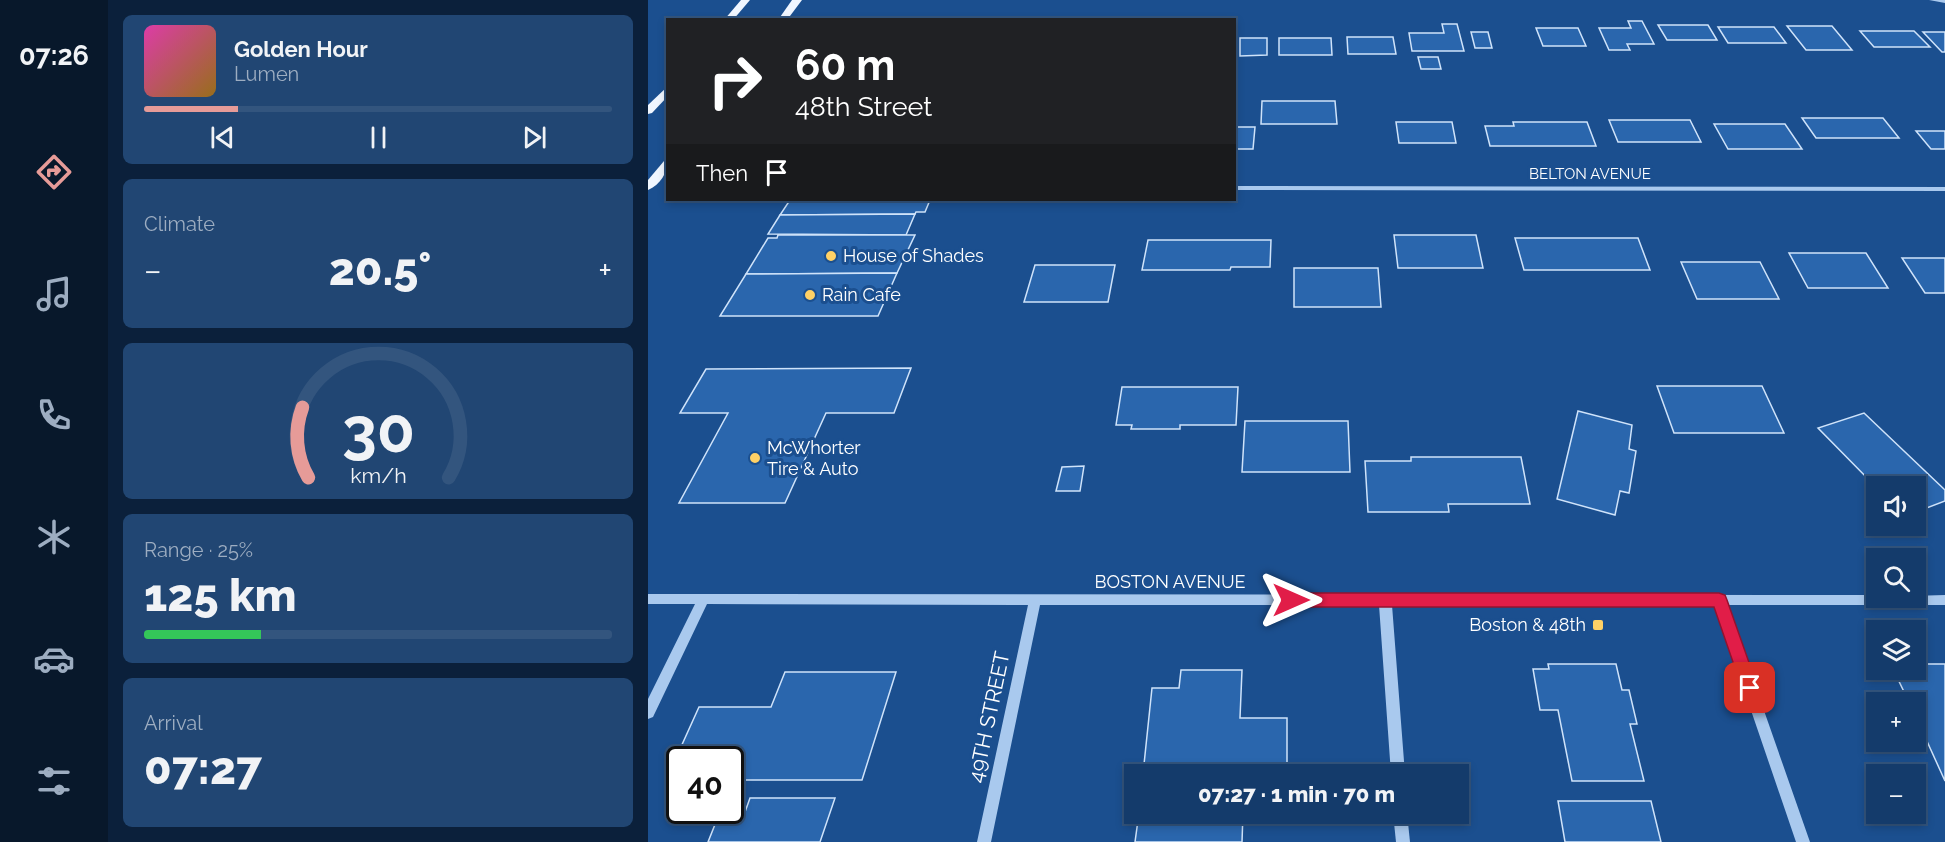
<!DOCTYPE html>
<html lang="en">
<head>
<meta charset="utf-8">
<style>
	:root { --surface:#143b6b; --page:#214673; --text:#f1f3f6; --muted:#9dadc1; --line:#33557e; --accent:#e69b98 }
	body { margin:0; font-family:Raleway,sans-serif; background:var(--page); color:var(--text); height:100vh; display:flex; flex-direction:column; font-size:22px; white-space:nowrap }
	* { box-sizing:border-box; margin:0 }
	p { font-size:20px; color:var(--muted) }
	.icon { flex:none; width:33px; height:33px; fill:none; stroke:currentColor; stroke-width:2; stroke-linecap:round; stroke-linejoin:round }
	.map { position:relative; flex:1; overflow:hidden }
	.sheet { display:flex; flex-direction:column; gap:15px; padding:15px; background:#0b203b; width:540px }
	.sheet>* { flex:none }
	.guide { position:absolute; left:18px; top:18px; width:570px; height:183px; border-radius:0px; box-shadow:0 3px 9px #0003,0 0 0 2px var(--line); background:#202124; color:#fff; overflow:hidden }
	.buttons { position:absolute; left:1218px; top:476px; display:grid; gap:12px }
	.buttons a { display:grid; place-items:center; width:60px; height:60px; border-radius:0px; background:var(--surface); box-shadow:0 3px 9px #0003,0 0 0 2px var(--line); font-size:30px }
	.speed { position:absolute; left:18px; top:746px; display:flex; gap:12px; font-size:30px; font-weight:700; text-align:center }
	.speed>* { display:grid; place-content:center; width:78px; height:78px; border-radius:50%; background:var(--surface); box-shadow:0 3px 9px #0003,0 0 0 2px var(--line); line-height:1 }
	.speed .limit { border:3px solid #111; border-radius:9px; background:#fff; color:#111 }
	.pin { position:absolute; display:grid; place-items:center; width:51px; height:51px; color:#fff; margin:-26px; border-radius:12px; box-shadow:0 3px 9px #0006 }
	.me { position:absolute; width:66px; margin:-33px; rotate:90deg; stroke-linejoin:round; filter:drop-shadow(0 0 4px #0008) }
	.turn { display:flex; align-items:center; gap:21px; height:126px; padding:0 30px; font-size:27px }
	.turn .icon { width:78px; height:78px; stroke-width:2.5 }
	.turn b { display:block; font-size:42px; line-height:51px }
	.then { display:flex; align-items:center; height:57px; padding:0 30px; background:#0003; gap:12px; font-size:22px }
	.big { font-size:45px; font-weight:800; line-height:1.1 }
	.sheet .tile { flex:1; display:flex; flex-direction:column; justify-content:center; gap:9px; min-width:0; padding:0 21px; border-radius:9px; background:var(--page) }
	.sheet .dial { align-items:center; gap:0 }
	.dial svg { height:156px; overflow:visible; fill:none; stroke:var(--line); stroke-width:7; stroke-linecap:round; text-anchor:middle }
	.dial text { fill:var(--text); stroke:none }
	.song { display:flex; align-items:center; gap:18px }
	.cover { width:72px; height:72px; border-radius:9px; background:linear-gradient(135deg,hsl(320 70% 55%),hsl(40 70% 35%)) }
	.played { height:6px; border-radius:3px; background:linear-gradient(90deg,var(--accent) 20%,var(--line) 20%) }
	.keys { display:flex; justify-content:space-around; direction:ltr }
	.heat { display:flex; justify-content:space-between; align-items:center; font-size:33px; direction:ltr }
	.charge { height:9px; border-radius:4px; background:linear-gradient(90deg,#34c759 25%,var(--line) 0) }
	.trip { position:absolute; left:476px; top:764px; width:345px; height:60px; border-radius:0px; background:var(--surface); box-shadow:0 3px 9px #0003,0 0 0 2px var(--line); font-weight:800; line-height:60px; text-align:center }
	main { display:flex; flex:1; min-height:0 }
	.menu { display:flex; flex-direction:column; width:108px; justify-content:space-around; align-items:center; background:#08182b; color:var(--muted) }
	.menu .icon { width:42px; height:42px }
	.menu .on { color:var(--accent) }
	.menu b { font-size:27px; color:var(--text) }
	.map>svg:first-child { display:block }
</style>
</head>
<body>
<main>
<nav class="menu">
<b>07:26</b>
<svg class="icon on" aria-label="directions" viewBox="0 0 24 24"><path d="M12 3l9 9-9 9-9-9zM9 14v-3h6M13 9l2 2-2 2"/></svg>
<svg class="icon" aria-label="music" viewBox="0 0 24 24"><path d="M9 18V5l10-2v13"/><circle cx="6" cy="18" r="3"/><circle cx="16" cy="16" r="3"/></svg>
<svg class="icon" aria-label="phone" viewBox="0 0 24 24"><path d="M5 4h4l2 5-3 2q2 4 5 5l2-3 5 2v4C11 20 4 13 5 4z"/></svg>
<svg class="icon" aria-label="climate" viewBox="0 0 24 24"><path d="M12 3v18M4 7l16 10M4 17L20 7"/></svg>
<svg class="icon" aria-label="car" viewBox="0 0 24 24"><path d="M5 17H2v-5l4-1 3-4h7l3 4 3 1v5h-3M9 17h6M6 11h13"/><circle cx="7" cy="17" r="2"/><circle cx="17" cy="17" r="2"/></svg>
<svg class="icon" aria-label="filters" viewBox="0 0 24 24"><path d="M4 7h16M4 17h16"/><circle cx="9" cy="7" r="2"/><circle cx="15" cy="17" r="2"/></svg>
</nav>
<section class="sheet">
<div class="tile">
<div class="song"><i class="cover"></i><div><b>Golden Hour</b><p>Lumen</p></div></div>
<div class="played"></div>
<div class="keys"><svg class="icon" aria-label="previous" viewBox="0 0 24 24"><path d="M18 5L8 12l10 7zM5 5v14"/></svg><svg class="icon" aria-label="pause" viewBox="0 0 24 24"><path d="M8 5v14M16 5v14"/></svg><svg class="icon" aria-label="next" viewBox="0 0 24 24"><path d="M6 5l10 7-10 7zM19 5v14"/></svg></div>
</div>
<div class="tile"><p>Climate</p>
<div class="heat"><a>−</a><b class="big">20.5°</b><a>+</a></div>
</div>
<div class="tile dial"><svg viewBox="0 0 100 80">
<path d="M14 69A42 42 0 1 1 86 69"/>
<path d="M14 69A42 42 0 0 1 11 33" stroke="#e69b98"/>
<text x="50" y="56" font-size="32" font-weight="700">30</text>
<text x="50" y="72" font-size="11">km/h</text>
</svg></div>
<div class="tile"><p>Range · 25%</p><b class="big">125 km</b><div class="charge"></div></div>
<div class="tile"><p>Arrival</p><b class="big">07:27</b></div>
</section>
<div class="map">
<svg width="1297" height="842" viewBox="0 0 1297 842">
	<rect width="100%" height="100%" fill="#1b4f8f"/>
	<g fill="#2a66ad" stroke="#cfe3fa" stroke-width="1.5">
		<path d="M980,21H994L1006,44H979L982,50H961L951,28H983Z"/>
		<path d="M794,24H809L816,51H764L761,33H796Z"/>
		<path d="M1010,25H1060L1069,40H1019Z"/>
		<path d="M1139,26H1184L1204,50H1158Z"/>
		<path d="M1070,27H1126L1138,43H1080Z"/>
		<path d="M888,28H930L938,46H895Z"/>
		<path d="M1212,31H1266L1282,47H1226Z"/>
		<path d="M823,32H840L844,48H827Z"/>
		<path d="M1275,32H1297V52H1294Z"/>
		<path d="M699,37H745L748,54H700Z"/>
		<path d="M592,38H619V55L592,56Z"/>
		<path d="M631,38H683L684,55H631Z"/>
		<path d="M770,57H790L793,69H773Z"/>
		<path d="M614,101H687L689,124H613Z"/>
		<path d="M1154,118H1235L1251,138H1168Z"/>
		<path d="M961,120H1042L1053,142H970Z"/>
		<path d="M748,122H804L808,143H751Z"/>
		<path d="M865,122H939L948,146H842L837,126H866Z"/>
		<path d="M1066,124H1137L1154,149H1080Z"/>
		<path d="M586,127H607L605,149H586Z"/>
		<path d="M1268,131H1297V149H1283Z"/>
		<path d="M142,200H282L277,212H268L267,214L132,215Z"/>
		<path d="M267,214L258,235L120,234L132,215Z"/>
		<path d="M130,235H267L249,273L98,274L120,238H129Z"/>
		<path d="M746,235H828L835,268H750Z"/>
		<path d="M867,238H990L1002,270H876Z"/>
		<path d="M500,240H623L622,267H583L582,270H494Z"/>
		<path d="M1141,253H1218L1240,288H1160Z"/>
		<path d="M1254,258H1297V293H1277Z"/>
		<path d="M1033,262H1112L1131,299H1049Z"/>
		<path d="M387,265H467L460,302H376Z"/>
		<path d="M646,268H730L733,307H646Z"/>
		<path d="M249,273L230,316H72L98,274Z"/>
		<path d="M263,368L246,413H178L137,503H31L80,413H32L58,369Z"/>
		<path d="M1009,386H1114L1136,433H1026Z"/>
		<path d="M474,387H590L588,425H532V429H483L484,425H468Z"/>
		<path d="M930,411L984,425L981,449L988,451L981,493L972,491L967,515L909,499Z"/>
		<path d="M1216,413L1297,490V501L1268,512V486L1228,487L1170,428Z"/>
		<path d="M597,421H700L702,472H594Z"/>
		<path d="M763,457H873L882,504H800L801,512H720L717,461H763Z"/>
		<path d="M436,466L432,491H408L414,467Z"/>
		<path d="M900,664H968L974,690H981L989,724H982L996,781H924L910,710H892L885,669H901Z"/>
		<path d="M1268,664H1297V781L1268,717V702H1261L1245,669H1268Z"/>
		<path d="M533,670H594L592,718H639V774H495L504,688H531Z"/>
		<path d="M137,672H248L214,780H82V759H32V780H18L51,707H123Z"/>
		<path d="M102,798H187L172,842H60L72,812H97Z"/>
		<path d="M910,801H1003L1013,842H917Z"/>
		<path d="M491,813H595L594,842H487Z"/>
		<rect x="660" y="813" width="32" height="8"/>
	</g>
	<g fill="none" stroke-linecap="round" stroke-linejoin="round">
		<g fill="#a9c9ee" fill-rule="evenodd">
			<path d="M1281,0H1297V3Z"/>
			<path d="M586,186L1297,187V191L586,190Z"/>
			<path d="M0,594L1228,595V597L1297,595V605H1079L1162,842H1148L1067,605H744L757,774H743L731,605H392L343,842H329L380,605L59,604L5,717L0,719V699L47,604H0Z"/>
			<path d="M745,813H759L762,842H748Z"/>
		</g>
		<g fill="#f0f6ff" fill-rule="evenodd">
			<path d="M93,0H102L85,20H76Z"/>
			<path d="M144,0H154L139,20H130Z"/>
			<path d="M20,86V96L4,113L0,114V105Z"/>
			<path d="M20,160C20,172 12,185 0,190V180L16,161Z"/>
		</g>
	</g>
	<path fill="#e11d48" stroke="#92132f" stroke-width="1.5" d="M643,593H1071L1077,595L1079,600L1110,688L1108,694L1102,696L1096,694L1066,607H643L638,605L635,600L638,595Z"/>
	<g fill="#ffd166" stroke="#1b4f8f" stroke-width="2">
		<circle cx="183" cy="256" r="6"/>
		<circle cx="162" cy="295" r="6"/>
		<circle cx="107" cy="458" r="6"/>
		<rect x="944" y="619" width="12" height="12" rx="3"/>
	</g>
	<g text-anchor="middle" stroke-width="6" stroke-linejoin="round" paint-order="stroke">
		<g font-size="15" fill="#fff" stroke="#1b4f8f">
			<text x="942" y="179">BELTON AVENUE</text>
		</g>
		<g font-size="18" fill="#fff" stroke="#1b4f8f" text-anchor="start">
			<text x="195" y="262">House of Shades</text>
			<text x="174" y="301">Rain Cafe</text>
			<text x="119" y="454">McWhorter<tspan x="119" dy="21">Tire &amp; Auto</tspan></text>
			<text x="938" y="631" text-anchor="end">Boston &amp; 48th</text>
		</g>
		<g font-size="18" fill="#fff" stroke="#1b4f8f">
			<text x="522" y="588">BOSTON AVENUE</text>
		</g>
		<g font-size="21" fill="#fff" stroke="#1b4f8f">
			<text transform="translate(341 717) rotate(-78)" y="7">49TH STREET</text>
		</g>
	</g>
</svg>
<div class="buttons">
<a><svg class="icon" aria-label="sound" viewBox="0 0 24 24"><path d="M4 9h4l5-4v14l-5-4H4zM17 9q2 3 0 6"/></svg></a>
<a><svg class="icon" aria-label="search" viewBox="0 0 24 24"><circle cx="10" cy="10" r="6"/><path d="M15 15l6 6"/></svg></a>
<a><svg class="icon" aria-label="layers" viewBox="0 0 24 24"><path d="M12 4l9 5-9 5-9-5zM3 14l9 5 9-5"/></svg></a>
<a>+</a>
<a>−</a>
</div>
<div class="speed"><div class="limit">40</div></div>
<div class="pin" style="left:1102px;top:688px;background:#d93025"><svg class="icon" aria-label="arrive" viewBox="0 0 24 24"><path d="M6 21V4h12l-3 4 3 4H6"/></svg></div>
<svg class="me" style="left:643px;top:600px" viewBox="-20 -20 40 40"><path d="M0-17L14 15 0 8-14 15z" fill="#e11d48" stroke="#fff" stroke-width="4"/></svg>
<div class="trip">07:27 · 1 min · 70 m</div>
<div class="guide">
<div class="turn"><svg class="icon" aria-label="right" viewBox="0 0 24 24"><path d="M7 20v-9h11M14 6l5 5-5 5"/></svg><div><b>60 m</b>48th Street</div></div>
<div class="then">Then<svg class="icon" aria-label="arrive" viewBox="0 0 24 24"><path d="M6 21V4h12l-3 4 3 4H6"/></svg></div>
</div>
</div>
</main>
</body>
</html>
